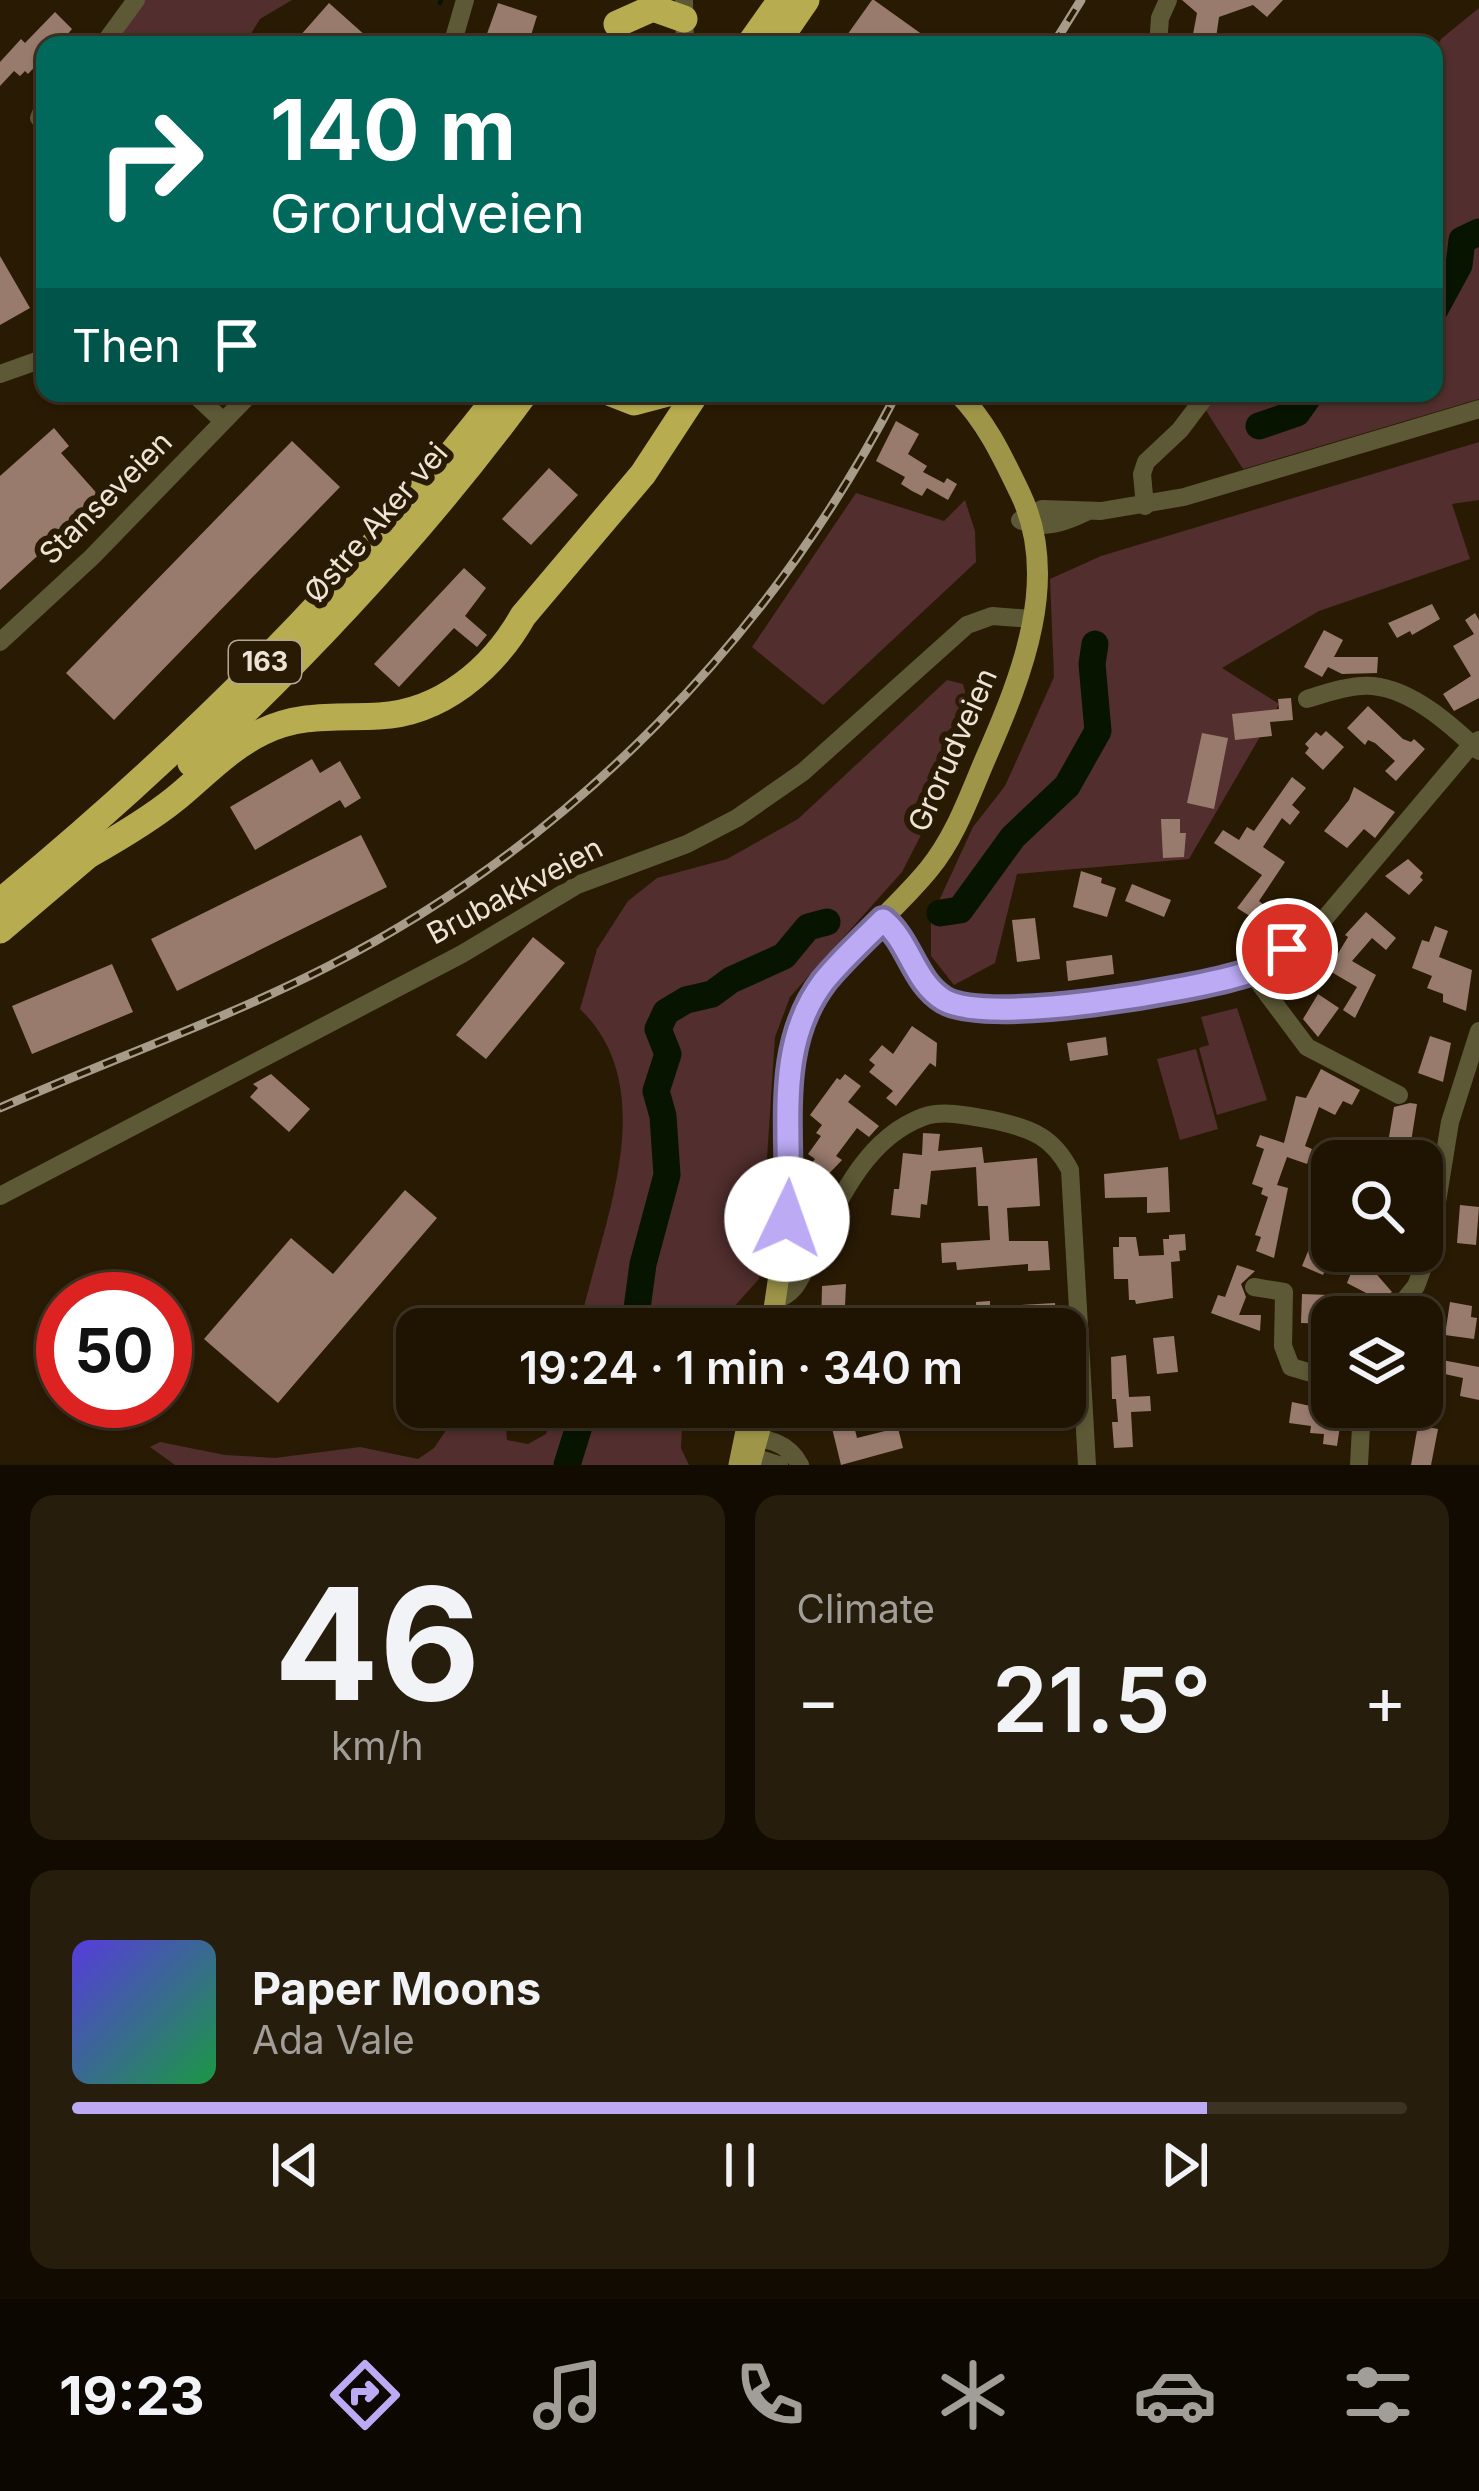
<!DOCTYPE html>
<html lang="en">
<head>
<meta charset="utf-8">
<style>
	:root { --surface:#1f1402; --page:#271d0c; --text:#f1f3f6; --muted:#a19e99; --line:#3c3324; --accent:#bcaaf5 }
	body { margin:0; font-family:Inter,sans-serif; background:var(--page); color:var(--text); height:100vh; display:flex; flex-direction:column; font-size:45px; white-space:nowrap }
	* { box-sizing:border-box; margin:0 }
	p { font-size:39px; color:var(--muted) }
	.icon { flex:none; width:66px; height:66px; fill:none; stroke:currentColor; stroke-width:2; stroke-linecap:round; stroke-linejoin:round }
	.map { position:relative; height:1465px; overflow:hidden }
	.drawer { display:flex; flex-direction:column; gap:30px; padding:30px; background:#110b01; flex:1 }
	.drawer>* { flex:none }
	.banner { position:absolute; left:36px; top:36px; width:1407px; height:366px; border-radius:24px; box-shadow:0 3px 9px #0004,0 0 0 3px var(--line); background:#00695c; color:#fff; overflow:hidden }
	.buttons { position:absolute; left:1311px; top:1140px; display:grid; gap:24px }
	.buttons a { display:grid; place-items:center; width:132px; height:132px; border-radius:24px; background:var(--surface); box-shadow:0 3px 9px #0004,0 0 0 3px var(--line); font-size:60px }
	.speed { position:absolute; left:36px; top:1272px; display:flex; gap:24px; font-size:60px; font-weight:700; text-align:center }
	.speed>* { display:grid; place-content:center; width:156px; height:156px; border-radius:50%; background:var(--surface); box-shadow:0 3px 9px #0004,0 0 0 3px var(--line); line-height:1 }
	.speed .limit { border:18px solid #d22; background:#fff; color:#111 }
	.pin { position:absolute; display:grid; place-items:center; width:102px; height:102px; color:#fff; margin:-51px; border:6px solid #fff; border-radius:50%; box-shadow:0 3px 12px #0007 }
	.me { position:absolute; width:132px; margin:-66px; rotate:3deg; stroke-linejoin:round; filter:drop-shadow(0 0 9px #0008) }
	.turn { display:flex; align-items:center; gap:42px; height:252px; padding:0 36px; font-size:54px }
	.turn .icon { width:156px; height:156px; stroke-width:2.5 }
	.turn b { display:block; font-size:84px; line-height:102px }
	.then { display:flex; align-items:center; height:114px; padding:0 36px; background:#0003; gap:24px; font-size:45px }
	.big { font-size:90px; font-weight:600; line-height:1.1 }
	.drawer .widget { flex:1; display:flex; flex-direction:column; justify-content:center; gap:18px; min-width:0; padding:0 42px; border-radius:24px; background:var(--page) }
	.drawer .dial { align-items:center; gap:0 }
	.dial b { font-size:156px; line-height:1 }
	.song { display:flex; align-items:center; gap:36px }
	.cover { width:144px; height:144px; border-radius:18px; background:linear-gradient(135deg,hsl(250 70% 55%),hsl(140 70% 35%)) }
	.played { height:12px; border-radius:6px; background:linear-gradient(90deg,var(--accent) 85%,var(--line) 85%) }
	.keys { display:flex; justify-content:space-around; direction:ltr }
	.heat { display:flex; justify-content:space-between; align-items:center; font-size:66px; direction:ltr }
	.drawer .tiles { flex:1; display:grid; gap:30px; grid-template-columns:1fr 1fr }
	.widget:last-child { grid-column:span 2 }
	.trip { position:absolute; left:396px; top:1308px; width:690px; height:120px; border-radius:24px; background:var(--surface); box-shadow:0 3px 9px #0004,0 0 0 3px var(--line); font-weight:600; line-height:120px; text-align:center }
	.dock { display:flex; height:192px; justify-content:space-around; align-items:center; background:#0c0801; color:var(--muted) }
	.dock .icon { width:84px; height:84px }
	.dock .active { color:var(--accent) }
	.dock b { font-size:54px; color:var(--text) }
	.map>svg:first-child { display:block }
</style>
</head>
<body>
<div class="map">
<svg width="1479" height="1465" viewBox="0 0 1479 1465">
	<rect width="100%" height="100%" fill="#291a03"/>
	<g fill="#522e2e">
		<path d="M141,0H292L260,19L244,45H112Z"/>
		<path d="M1479,8V399L1243,469L1195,393H1434V54L1441,39Z"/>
		<path d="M1479,442V500L1452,504L1470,559L1319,611L1222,668L1279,704L1189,859L1017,874L995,963L954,985L931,956V918L973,827L1005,786L1054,677L1050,579L1101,556Z"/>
		<path d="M856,493L944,521L965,500L975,531L976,562L823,705L752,647Z"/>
		<path d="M947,680L963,684L968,702L920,837L902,872L790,997L775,1037L759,1279L714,1329H579C599,1230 666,1092 580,1009L597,949L628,901L657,878L727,859L798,819Z"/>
		<path d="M1237,1008L1267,1100L1217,1115L1199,1048L1209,1045L1201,1017Z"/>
		<path d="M1196,1049L1218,1129L1180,1140L1157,1059Z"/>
		<path d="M462,1407H508L505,1418L507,1440L528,1444L546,1434L553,1407H683L681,1448L689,1465H175L150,1447L160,1442L225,1455L275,1458L360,1447L418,1459L434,1448Z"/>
	</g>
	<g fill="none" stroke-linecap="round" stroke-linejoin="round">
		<path stroke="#071400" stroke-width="4.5" d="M440,3L441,0"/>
		<g stroke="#071400" stroke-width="27">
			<path d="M1434,311L1459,265L1462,240L1479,232"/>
			<path d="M1259,426L1297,413L1311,393"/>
			<path d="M940,913L960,910L1013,837L1067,786L1098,731L1092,664L1095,644"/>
			<path d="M627,1329L636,1316L643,1264L667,1175L663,1116L656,1091L668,1054L658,1029L666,1012L686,1000L712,994L731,980L784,956L808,927L827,922"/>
			<path d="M567,1465L585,1407"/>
		</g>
	</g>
	<g fill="#997b6d">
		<path d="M872,0H874L937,45H840Z"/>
		<path d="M1182,0H1283L1267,17L1253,5L1219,17L1215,45H1191L1197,13Z"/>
		<path d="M329,3L376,45H292Z"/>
		<path d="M498,3L537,16L528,45H483Z"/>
		<path d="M55,12L72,29L67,35L70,38L63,45H45V56L28,74L25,71L20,76L14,71L0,86V62L21,39L25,43Z"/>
		<path d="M0,256L30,308L0,325Z"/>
		<path d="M896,421L919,434L908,454L927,466L923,472L944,483L947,478L957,484L948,500L927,488L922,496L912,491L901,484L905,477L876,461Z"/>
		<path d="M54,428L69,446L61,453L101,498L0,590V476Z"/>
		<path d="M292,441L340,487L114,720L66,673Z"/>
		<path d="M549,468L578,495L531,545L502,519Z"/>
		<path d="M464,568L486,588L465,616L487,635L477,647L454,628L399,687L374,664Z"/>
		<path d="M1432,604L1440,619L1412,635L1410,631L1397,638L1388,623Z"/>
		<path d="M1475,613L1479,620V698L1454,711L1443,694L1471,676L1453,646L1474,634L1465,620Z"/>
		<path d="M1324,630L1343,640L1334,657H1378L1377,673L1342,674L1328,667L1322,677L1304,667Z"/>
		<path d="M1291,698L1293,720L1270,722L1272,736L1235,740L1232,714L1279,709L1278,699Z"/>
		<path d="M1368,706L1403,739L1411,742L1414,739L1425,749L1396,781L1385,771L1395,761L1375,743L1368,740L1365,745L1347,728Z"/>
		<path d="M1326,731L1344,747L1323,770L1305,753L1309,748L1305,744L1316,732L1321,736Z"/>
		<path d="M1202,733L1228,738L1214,809L1187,803Z"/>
		<path d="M312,759L320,773L340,761L361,798L345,808L340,800L255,850L230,807Z"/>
		<path d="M1292,777L1306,788L1292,805L1300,812L1290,825L1282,818L1263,847L1285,862L1259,901L1284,921L1277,933L1237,908L1262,875L1214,843L1223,830L1239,840L1247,827L1254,831Z"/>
		<path d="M1354,787L1395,812L1375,838L1364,829L1347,848L1324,831L1349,800Z"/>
		<path d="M1161,819H1180V833H1186L1184,857L1163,858Z"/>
		<path d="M361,835L387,887L177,991L151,939Z"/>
		<path d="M1408,859L1423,873L1420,877L1423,880L1409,895L1385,876Z"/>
		<path d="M1081,871L1102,878L1101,883L1116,888L1107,917L1073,907Z"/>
		<path d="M1132,884L1171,900L1164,917L1125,901Z"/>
		<path d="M1366,912L1396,938L1386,950L1372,938L1352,961L1376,975L1355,1018L1343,1010L1357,987L1328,970L1348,937L1345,935Z"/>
		<path d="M1035,918L1040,959L1017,962L1012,920Z"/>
		<path d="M1435,926L1448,931L1439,957L1472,970L1466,1011L1443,1002V994L1427,988L1432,976L1412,968L1422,940L1429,942Z"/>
		<path d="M533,937L565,963L486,1059L456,1035Z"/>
		<path d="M1112,955L1114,974L1068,981L1066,961Z"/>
		<path d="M112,964L133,1012L32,1054L12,1006Z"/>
		<path d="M1318,994L1339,1008L1318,1037L1303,1019Z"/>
		<path d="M912,1026L937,1043L936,1067L930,1063L896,1106L886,1098L893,1091L869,1072L875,1065L869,1060L882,1045L893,1054Z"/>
		<path d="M1430,1036L1451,1043L1443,1082L1418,1073Z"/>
		<path d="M1106,1037L1108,1055L1070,1061L1067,1043Z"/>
		<path d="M1321,1069L1360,1090L1352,1105L1343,1101L1335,1115L1319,1107L1305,1146L1312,1149L1307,1164L1287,1157L1277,1185L1288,1188L1274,1258L1256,1251L1261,1237L1255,1235L1268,1197L1261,1194L1263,1188L1252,1184L1264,1149L1256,1146L1260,1135L1284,1143L1296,1096L1306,1098Z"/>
		<path d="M271,1074L310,1109L289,1132L250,1097L258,1088L253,1084Z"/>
		<path d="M845,1074L861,1086L848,1102L879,1126L869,1137L857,1128L836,1156L842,1160L820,1183L805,1172L815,1159L808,1154L821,1136L816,1133L822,1125L810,1115L837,1078L840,1080Z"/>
		<path d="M1410,1103L1417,1104L1408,1161H1396L1399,1145L1388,1143L1394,1107Z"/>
		<path d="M923,1133L940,1134L938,1151L982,1147L984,1163L1037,1158L1040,1206L1007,1208L1009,1241H1048L1050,1270L1028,1271V1264L957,1270L956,1262L942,1263L941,1243L990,1240L988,1206H978L976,1167L931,1171L927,1205L921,1204L920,1218L891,1215L894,1189H899L903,1153L922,1155Z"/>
		<path d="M1168,1167L1170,1212L1147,1213V1197L1105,1198L1104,1174Z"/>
		<path d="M405,1190L437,1218L278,1403L204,1339L291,1238L333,1274Z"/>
		<path d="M1460,1205L1479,1207L1476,1245L1457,1243Z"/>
		<path d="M1185,1234L1186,1250L1179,1251L1180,1261L1171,1262L1173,1298L1136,1304L1135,1300H1129L1128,1279H1114L1113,1247H1119V1237H1136L1139,1256L1164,1255L1163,1239H1169V1235Z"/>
		<path d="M1315,1234L1332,1241V1255L1323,1275L1302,1266Z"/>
		<path d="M1355,1263L1372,1269L1392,1292L1380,1300L1374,1317H1355L1363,1296H1372L1347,1283Z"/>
		<path d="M1237,1265L1255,1271L1241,1284L1246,1297L1239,1315H1261L1260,1331L1211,1313L1218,1295L1225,1297Z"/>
		<path d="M846,1284L844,1328L821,1329L822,1286Z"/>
		<path d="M1302,1294L1329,1295L1328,1324L1301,1323Z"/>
		<path d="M990,1301V1305L1004,1306L1055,1303L1056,1329H1039V1323L986,1325V1321H977L976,1302Z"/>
		<path d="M1450,1302L1472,1306L1471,1317L1477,1318L1474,1339L1445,1335Z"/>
		<path d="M1174,1336L1178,1372L1157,1374L1153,1338Z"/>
		<path d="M1428,1350L1443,1353L1442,1360L1479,1367V1400L1460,1396L1463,1378L1440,1373L1436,1397L1422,1395V1355L1427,1356Z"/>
		<path d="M1126,1355L1129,1397L1150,1396L1151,1411L1131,1412L1133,1447L1114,1448L1112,1422H1118L1116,1399H1112L1111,1357Z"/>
		<path d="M1292,1402L1348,1414L1347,1427L1340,1426L1337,1446L1323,1444L1324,1434L1310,1433L1311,1426L1289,1423Z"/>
		<path d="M894,1412L903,1448L841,1465L830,1420L851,1414L857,1438L885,1431L882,1415Z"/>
		<path d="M1418,1425L1438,1429L1431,1465H1411Z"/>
	</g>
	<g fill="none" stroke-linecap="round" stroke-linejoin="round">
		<g stroke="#5d5936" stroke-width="18">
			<path d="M684,0L685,45"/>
			<path d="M103,45L136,0"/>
			<path d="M452,45L465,0"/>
			<path d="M1158,45L1160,18L1168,0"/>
			<path d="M39,118L45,104"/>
			<path d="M0,374L45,358"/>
			<path d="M193,393L223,421"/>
			<path d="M1145,506L1142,474L1146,462L1180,430L1208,393"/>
			<path d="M1020,520L1042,509L1101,511L1184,497L1479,409"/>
			<path d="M1022,521C1044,530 1065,522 1086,512"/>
			<path d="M0,642L92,557L251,393"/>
			<path d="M1307,699C1326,693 1352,684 1373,686C1413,690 1451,725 1479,751"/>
			<path d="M883,920L897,933L932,991L960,1007L1002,1011L1137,996L1251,972L1315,930L1472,744L1479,740"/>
			<path d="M1251,972L1307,1047L1399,1095"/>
			<path d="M0,1196L462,954L577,885L687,844L737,818L803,772L967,625L992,616L1032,619"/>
			<path d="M1254,1287L1284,1292L1283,1346L1291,1367L1332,1379"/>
			<path d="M775,1300C796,1294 800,1278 810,1260C836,1207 863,1139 923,1117C944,1109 975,1117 997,1121C1032,1129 1053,1137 1070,1170L1087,1465"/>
			<path d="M1391,1317L1416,1286L1429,1251L1450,1122L1479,1031"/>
			<path d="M779,1465L753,1457L743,1442C765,1434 789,1444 800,1465"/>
			<path d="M1359,1465L1362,1407"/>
		</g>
		<g stroke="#9e9549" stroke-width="21">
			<path d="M771,1329C779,1275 788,1220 790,1166C792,1121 781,1074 797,1030C822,965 886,922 929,869C956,836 970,794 987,755C1022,675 1061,578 1020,493C1002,456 987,423 958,393"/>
			<path d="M739,1465L751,1407"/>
			<path d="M750,1465L766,1407"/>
		</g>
		<g stroke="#b7ac4f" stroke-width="27">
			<path d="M617,24L653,8L684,19"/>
			<path d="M749,45L781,0"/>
			<path d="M775,45L806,0"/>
			<path d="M611,393L634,402L668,393"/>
			<path d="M191,763C313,649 426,528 525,393"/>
			<path d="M90,854C120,837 149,820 175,799C203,776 229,748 262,732C301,713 337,718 379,716C441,713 493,669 523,616L643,474L696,393"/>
			<path d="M0,902C185,750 353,582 500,393"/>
			<path d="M0,930L100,845"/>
		</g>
		<g stroke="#a79b8a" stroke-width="9">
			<g id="rail">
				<path d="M1053,45L1081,0"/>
				<path d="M0,1108C109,1060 221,1021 327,967C571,843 772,636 897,393"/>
			</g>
		</g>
		<use href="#rail" stroke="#291a03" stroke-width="4.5" stroke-dasharray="14" stroke-linecap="butt"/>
	</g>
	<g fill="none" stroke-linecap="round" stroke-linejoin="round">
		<g stroke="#7a6e9f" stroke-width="30">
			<path id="route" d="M787,1219C794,1139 771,1050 824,981C842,959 863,940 883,920C910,942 914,982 944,1000C989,1026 1194,990 1247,973C1261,968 1274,957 1287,949"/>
		</g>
		<use href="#route" stroke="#bcaaf5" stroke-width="21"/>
	</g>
	<g text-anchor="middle" stroke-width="12" stroke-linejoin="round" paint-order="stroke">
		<rect fill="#291a03" stroke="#b3a797" stroke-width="3" x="229" y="641" width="72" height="42" rx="9"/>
		<g font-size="27" font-weight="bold" fill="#eee4d6">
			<text x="265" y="671">163</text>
		</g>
		<g font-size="30" fill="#eee4d6" stroke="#291a03">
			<text transform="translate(106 498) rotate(-45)" y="10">Stanseveien</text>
			<text transform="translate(376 523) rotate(-49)" y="10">Østre Aker vei</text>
			<text transform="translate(953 750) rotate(-66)" y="10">Grorudveien</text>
			<text transform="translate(515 891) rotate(-28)" y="10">Brubakkveien</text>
		</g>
	</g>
</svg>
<div class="buttons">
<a><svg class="icon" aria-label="search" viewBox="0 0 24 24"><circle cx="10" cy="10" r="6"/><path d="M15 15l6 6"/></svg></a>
<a><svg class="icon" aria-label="layers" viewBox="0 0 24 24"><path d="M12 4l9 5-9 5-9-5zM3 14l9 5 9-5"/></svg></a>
</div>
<div class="speed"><div class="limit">50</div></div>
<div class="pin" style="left:1287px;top:949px;background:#d93025"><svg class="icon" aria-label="arrive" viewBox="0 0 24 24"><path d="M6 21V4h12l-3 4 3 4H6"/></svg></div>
<svg class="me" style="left:787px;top:1219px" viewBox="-20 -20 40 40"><circle r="19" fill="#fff"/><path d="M0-13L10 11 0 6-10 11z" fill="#bcaaf5"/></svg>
<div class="trip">19:24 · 1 min · 340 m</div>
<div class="banner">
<div class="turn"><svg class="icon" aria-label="right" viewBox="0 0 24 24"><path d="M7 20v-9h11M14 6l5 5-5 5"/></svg><div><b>140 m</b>Grorudveien</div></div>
<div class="then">Then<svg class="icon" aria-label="arrive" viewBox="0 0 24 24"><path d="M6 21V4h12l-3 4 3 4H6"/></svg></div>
</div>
</div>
<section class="drawer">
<div class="tiles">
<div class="widget dial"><b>46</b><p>km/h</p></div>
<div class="widget"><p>Climate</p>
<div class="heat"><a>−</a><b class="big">21.5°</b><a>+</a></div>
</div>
<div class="widget">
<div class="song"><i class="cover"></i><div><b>Paper Moons</b><p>Ada Vale</p></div></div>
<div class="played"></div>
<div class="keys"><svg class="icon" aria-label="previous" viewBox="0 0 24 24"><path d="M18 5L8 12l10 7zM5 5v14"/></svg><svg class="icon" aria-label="pause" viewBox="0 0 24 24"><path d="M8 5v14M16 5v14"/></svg><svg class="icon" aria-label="next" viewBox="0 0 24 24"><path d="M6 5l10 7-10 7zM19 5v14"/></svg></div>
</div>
</div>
</section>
<nav class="dock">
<b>19:23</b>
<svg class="icon active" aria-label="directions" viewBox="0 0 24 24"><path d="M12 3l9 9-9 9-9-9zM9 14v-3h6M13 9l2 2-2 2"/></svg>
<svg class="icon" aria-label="music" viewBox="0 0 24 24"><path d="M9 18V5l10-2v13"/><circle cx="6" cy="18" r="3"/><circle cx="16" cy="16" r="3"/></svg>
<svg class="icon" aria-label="phone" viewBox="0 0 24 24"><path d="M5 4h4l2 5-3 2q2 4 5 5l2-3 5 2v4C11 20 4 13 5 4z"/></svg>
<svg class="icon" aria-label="climate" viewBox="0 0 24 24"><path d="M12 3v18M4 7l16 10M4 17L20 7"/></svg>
<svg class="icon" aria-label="car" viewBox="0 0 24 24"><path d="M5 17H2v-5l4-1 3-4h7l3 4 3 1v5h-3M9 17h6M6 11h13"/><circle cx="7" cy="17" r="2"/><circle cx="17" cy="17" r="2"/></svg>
<svg class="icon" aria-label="filters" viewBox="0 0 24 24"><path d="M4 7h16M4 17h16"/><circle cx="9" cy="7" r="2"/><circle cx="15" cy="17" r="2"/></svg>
</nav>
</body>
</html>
